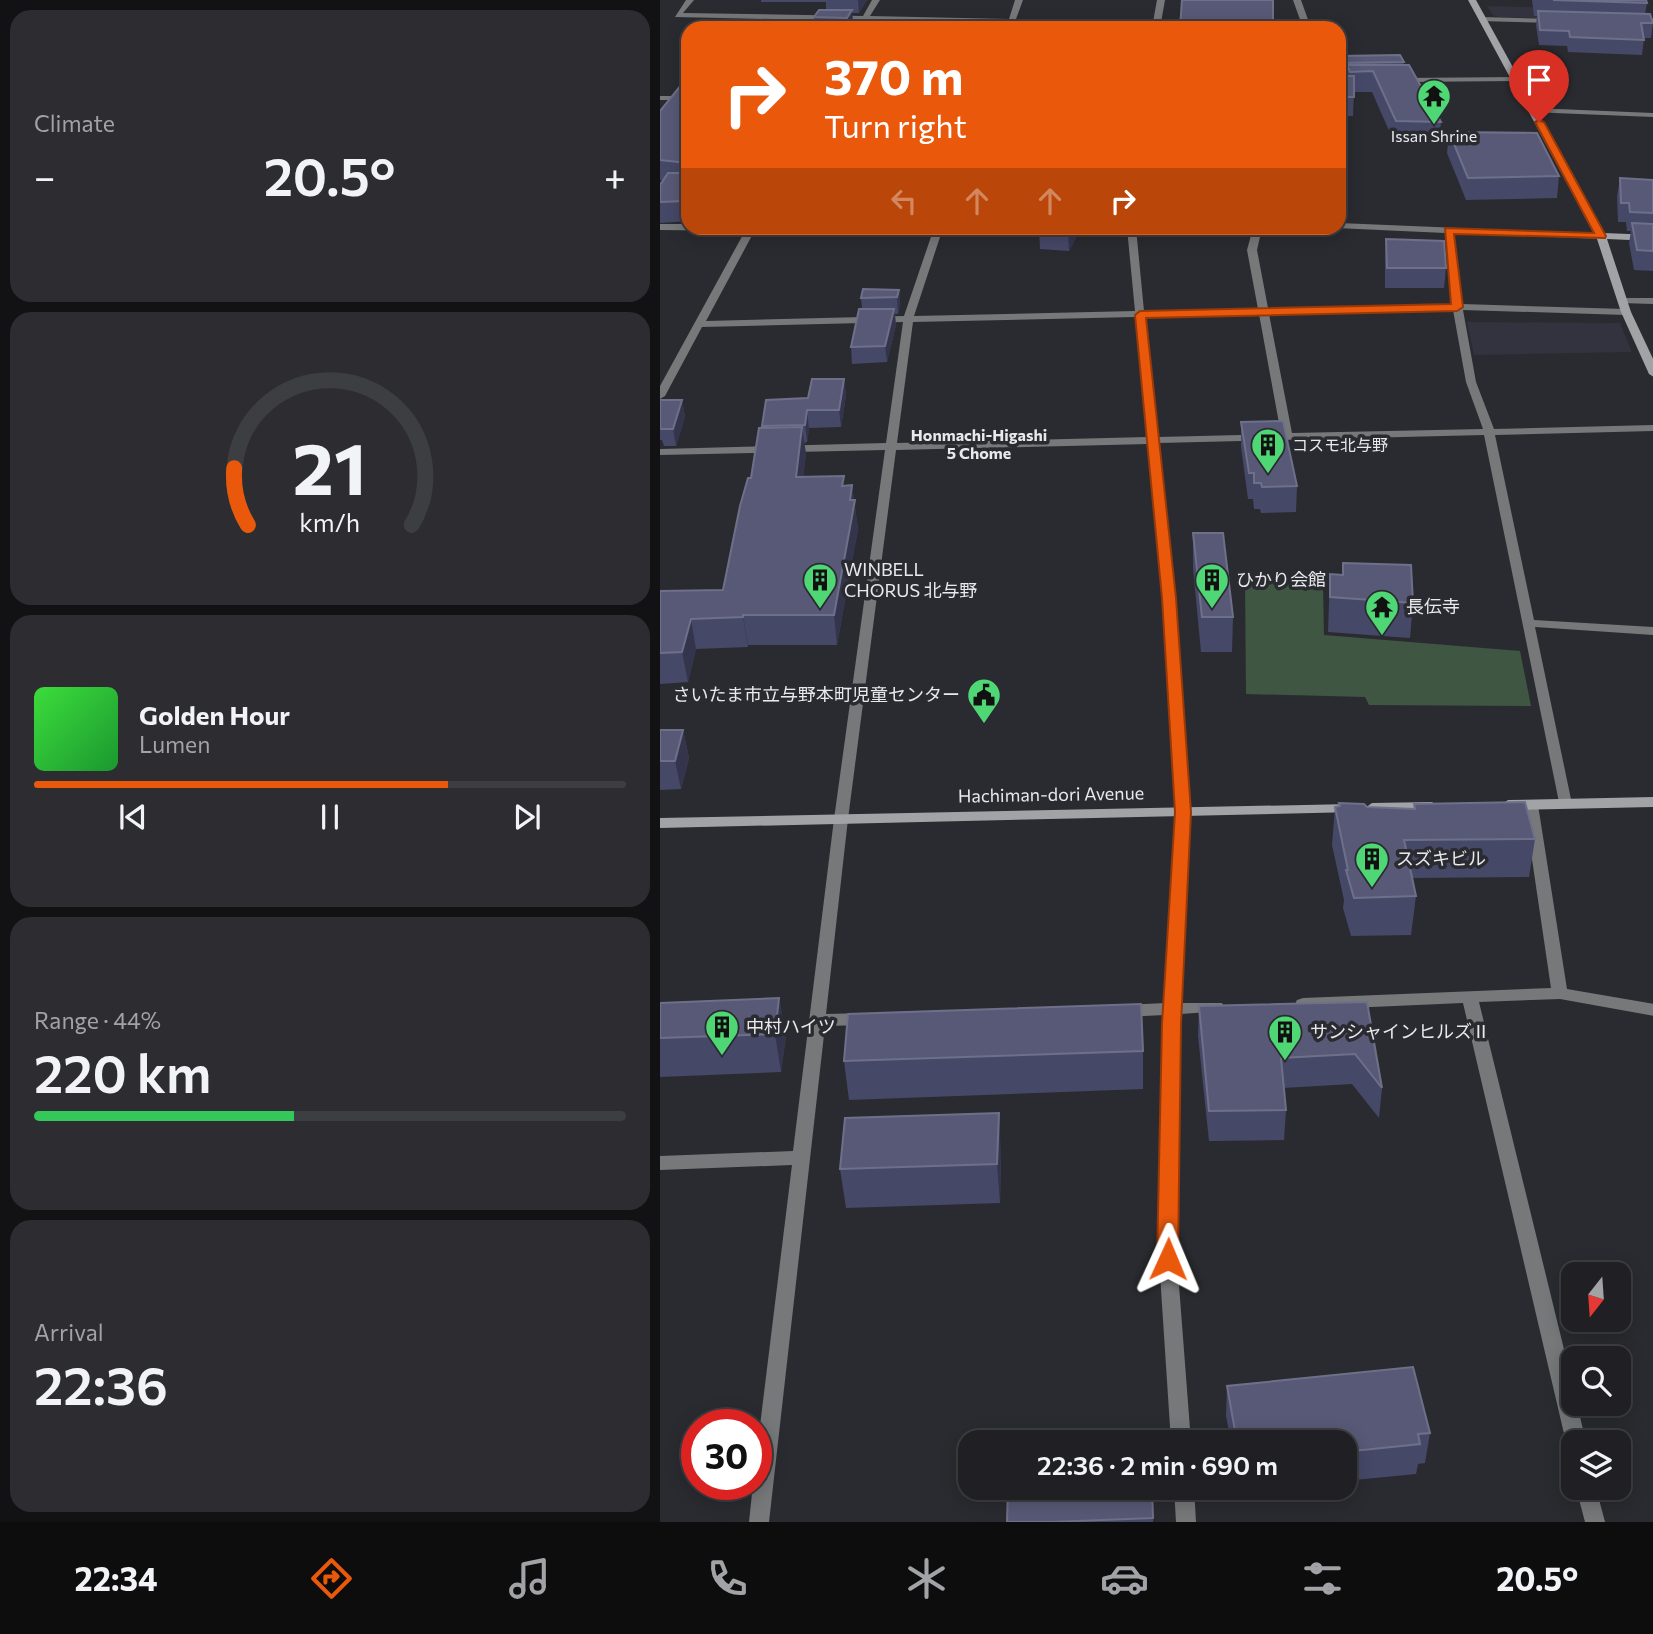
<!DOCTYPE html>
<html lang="en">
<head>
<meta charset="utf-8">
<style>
	:root { --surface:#202024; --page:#2d2d31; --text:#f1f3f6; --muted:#a2a3a6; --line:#3d3e41; --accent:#ea580c }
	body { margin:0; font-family:Commissioner,"Noto Sans JP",sans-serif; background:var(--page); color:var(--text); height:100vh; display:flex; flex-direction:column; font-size:26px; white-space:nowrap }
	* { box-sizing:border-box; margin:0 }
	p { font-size:23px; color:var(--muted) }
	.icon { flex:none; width:38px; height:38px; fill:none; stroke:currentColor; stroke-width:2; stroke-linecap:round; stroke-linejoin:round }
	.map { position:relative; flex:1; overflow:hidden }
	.side { display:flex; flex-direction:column; gap:10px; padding:10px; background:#121214; width:660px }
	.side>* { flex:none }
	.guide { position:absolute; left:21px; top:21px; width:665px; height:214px; border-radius:21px; box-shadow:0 4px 18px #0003,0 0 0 2px var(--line); background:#ea580c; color:#fff; overflow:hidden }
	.needle { width:46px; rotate:197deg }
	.fabs { position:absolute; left:901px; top:1262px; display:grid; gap:14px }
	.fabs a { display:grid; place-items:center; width:70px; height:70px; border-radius:14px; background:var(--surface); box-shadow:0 4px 18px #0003,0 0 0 2px var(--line); font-size:35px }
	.speed { position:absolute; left:21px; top:1409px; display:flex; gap:14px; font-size:35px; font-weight:700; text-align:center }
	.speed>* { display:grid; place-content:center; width:91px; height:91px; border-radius:50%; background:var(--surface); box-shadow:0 4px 18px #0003,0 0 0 2px var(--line); line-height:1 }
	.speed .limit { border:10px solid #d22; background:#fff; color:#111 }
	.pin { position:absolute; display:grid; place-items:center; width:60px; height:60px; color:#fff; margin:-72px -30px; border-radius:50% 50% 50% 0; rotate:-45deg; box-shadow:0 0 7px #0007 }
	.pin .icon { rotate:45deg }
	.me { position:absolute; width:77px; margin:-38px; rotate:1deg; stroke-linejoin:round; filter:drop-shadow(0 0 5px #0008) }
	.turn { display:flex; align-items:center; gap:24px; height:147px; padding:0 28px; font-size:32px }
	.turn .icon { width:91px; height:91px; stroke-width:2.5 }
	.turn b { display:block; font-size:49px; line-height:60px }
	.lanes { display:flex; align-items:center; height:66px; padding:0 28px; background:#0003; justify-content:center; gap:35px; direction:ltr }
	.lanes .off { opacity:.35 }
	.big { font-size:52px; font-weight:600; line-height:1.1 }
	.side .card { flex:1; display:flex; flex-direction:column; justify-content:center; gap:10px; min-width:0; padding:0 24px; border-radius:21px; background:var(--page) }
	.side .dial { align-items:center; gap:0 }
	.dial svg { height:182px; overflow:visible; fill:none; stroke:var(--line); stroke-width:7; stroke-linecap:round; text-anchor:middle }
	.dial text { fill:var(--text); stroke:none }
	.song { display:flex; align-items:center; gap:21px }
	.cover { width:84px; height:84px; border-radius:10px; background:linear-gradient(135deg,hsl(120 70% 55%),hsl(130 70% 35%)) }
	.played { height:7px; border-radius:4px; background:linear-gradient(90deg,var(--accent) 70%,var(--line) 70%) }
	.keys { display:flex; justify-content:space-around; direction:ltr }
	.heat { display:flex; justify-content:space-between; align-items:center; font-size:38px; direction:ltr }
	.charge { height:10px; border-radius:5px; background:linear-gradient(90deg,#34c759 44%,var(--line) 0) }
	.trip { position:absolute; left:298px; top:1430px; width:399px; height:70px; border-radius:21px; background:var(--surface); box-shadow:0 4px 18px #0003,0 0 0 2px var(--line); font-weight:600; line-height:70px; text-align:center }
	.tabs { display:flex; height:112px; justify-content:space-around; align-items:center; background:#0d0d0e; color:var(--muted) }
	.tabs .icon { width:49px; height:49px }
	.tabs .on { color:var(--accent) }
	.tabs b { font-size:32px; color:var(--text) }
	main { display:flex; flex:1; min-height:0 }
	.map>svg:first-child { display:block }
</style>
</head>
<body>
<main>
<section class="side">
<div class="card"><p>Climate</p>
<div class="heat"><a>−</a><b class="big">20.5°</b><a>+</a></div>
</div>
<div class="card dial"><svg viewBox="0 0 100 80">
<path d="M14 69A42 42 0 1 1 86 69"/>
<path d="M14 69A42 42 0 0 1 8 44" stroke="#ea580c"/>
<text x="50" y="56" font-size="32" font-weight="700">21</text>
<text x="50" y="72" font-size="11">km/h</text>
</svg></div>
<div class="card">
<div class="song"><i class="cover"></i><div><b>Golden Hour</b><p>Lumen</p></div></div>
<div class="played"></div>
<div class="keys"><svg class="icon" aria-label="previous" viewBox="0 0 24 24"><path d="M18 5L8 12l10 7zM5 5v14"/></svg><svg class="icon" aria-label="pause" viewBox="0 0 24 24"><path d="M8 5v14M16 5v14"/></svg><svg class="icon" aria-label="next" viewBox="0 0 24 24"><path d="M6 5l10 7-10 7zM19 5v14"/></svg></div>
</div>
<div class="card"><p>Range · 44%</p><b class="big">220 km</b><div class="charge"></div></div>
<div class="card"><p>Arrival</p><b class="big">22:36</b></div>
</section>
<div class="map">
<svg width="994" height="1522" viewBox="0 0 994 1522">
	<rect width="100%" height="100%" fill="#2a2b30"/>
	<g fill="#32333e">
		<path d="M827,6L906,8L908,19L839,17L833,15Z"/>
		<path d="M807,322L960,323L972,352L814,355Z"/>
	</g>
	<path fill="#3f5643" d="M585,579L663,586L664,635L860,651L871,706L709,705L705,697L586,694Z"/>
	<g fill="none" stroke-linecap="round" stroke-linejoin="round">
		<g fill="#77787a" fill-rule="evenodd">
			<path d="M26,0H34L23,13L203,16L212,0H220L210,16L349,19L355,0H363L356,19L493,22L497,0H505L500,28L354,24L353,28H345L347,23L208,21L203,25L199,23L201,21L15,17Z"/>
			<path d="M633,0H641L651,28H643Z"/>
			<path d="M822,17L894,19L898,21L894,23L819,21Z"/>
			<path d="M859,77L860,79L856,81L742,82L738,80L742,78Z"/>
			<rect x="0" y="96" width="28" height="4"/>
			<path d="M873,108L994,113V117L870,112L869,110Z"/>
			<path d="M679,223L944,234L946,236L941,239L794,233L802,304L966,309L971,312L966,315L803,310L816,382L834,429L994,425V431L835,435L874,620L994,627V635L875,627L912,804L910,807H900L824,435L499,443L515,598L530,812L521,1003H562L564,1007L562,1011L521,1014L517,1259L531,1442H511L499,1259L504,1015L464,1017L458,1015L456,1011L458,1007L464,1005L505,1003L516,812L503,598L488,444L236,450L188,819L166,1014L206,1013L212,1015L214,1019L212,1023L206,1025L165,1026L109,1522H89L93,1484H96V1458L132,1165L0,1170V1156L133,1151L174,819L225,450L0,455V449L226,443L243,322L42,327L5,396L0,399V386L85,231L0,230V224H28V228H96L46,321L244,316L274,228H283L254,316L475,311L467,228H476L484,311L598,309L587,250L593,228H602L597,250L608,308L792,304L785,233L676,228H679ZM793,310L806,382L823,429L632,433L609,314ZM599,314L621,434L498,437L485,317ZM475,317L487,437L237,443L253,322Z"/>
			<path d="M964,298H994V304L961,303L959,301Z"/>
			<path d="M871,800L878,805L907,989L994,1004V1016L900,999L819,1002L914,1390V1404H917L926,1442H914V1450L909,1448L906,1442L803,1003L643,1010L637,1008L635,1004L637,1000L643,998L891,988L864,805Z"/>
			<path d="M514,1488H534L536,1522H516Z"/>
			<path d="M916,1488H936L945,1522H925Z"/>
		</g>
		<g fill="#a2a3a7" fill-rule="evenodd">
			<path d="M808,0H816L944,233L994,235V241L947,239L971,312L994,361V377L989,374L961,312L936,236Z"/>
			<path d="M994,797V807L848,810L841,805L848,800Z"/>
			<path d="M772,802L779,807L777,810L712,813L705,808L712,803Z"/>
			<path d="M691,804L696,806L698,809L696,812L0,828V818Z"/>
		</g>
	</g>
	<g fill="#464868">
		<path d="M101,0H207L199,13H192L193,23L191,28H155L154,17L166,10V2H101Z"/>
		<path d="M613,0L612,28H520Z"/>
		<path d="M872,0H986L987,3L985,14L993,23L991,38H984L982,55L908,52L907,46L879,45L876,25L877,16H874Z"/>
		<path d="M680,56L744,62L743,65L781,122L779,143L734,142L712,92H694L693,116H679V76H682L679,70Z"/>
		<path d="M28,76V221L0,223V185L3,180H0V111L27,83Z"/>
		<path d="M789,132L899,176L897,198L806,200L787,153Z"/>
		<path d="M960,178L993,180V271L974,270L969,243L971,231H967L966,222H958L957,197Z"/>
		<path d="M379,228H421L409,251L380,249Z"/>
		<path d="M726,239L786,268L784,288H725V258Z"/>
		<path d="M239,290L240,306L238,314H235L236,325L227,362L192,364L191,347L202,309L201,298Z"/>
		<path d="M184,379L186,396L181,427L149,428L147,442L144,443L146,454L143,477L185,486L192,485L198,529L177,645H88V647L36,649L28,682L0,684V591L63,590L91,478L102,426L148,398Z"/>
		<path d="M0,400H22L25,417L16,446H4L2,440H0Z"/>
		<path d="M581,422L637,486L636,512L601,513L600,509H594L593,499H588L581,447Z"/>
		<path d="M533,533L573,617L572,652H541L533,568Z"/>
		<path d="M670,574L753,603L750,638L668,632Z"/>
		<path d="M0,730H23L29,758L21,789L0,790Z"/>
		<path d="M679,803L707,807L754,809V804L875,839L869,877L752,878L756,896L751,935L691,936L683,908L684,900L672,845L675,807L679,806Z"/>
		<path d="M119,998L126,1036L121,1072L0,1077V1003Z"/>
		<path d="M707,1002L722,1088L719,1118L692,1084L623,1088L626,1110L624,1140L549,1141L538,1036L539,1006Z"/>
		<path d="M483,1051V1089L189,1100L184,1061Z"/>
		<path d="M341,1152L340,1203L186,1208L180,1169Z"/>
		<path d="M567,1386L770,1433L765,1463L758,1464L756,1474L684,1481V1442H571L566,1416Z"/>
		<path d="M492,1488L493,1522H347Z"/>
		<path d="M578,1488H627L579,1493Z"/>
	</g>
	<g fill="#34354c">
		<path d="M198,0H207L199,13Z"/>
		<path d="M192,10L193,23L191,28H188L187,18Z"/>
		<path d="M409,228H421L409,251L408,229Z"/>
		<path d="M239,290L240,306L238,314L237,297Z"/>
		<path d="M234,309L236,325L227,362L225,346Z"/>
		<path d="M184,379L186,396L181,427L179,410Z"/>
		<path d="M22,400L25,417L16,446L13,429Z"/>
		<path d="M147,410L149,428L147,442L145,425Z"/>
		<path d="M142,427L146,454L140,505L136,477Z"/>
		<path d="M192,485L198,529L177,645L174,615Z"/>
		<path d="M83,615L88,645V647L83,617Z"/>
		<path d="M31,619L36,649L28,682L22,652Z"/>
		<path d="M23,730L29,758L21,789L15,761Z"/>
		<path d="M119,998L126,1036L121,1072L115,1034Z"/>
		<path d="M339,1113L341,1152L340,1203L337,1164Z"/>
	</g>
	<g fill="#585976" stroke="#6e7089" stroke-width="2">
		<path d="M522,0H613V23H570V28H520Z"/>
		<path d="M893,0H986L987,3Z"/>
		<path d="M159,10H192L187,18L154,17Z"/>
		<path d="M878,11L990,14L993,23H981L984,40L910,37L909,31L880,30Z"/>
		<path d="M740,55L744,62L683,63L680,56Z"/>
		<path d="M687,65H749L781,122L736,121L713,71L690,72Z"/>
		<path d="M28,76V203L25,201L0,202V185L8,173H27V163L0,160V111L22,84L27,83Z"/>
		<rect x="679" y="76" width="15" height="21"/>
		<path d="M789,132L877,133L899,176L808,178Z"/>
		<path d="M960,178L993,180V213L970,212L969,203H961Z"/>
		<path d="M972,223L993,224V251L977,250Z"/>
		<path d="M726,239L784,241L786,268H727Z"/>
		<path d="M203,289L239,290L237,297L201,298Z"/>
		<path d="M199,309H234L225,346L191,347Z"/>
		<path d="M152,379H184L179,410H147L145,425L102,426L106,400L148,398Z"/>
		<path d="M0,400H22L13,429H1L0,427Z"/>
		<path d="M623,421L637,486L602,487L601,483H594V473H589L581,422Z"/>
		<path d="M142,427L136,477L184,476L182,486L192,485L190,500H195L174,615H83V617L31,619L22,652L0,653V591L63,590L80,506L88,478H91L99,428Z"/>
		<path d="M533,533H563L573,617H542Z"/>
		<path d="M683,563L751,565L753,603L670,597V574L683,575Z"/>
		<path d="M0,730H23L15,761H0Z"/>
		<path d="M865,802L875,839L744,840L756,896L694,898L686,870H688L675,807L680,806L679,803L704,804L707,807L755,809L754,804Z"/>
		<path d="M119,998L115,1034L0,1038V1003Z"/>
		<path d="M707,1002L722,1088L695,1054L621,1058L626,1110L549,1111L539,1006Z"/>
		<path d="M481,1004L483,1051L184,1061L188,1014Z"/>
		<path d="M339,1113L337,1164L180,1169L185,1118Z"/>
		<path d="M753,1367L770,1433L758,1434L760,1444L684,1452V1442H577L567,1386Z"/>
		<path d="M348,1488H492L493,1518L392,1522H347Z"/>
	</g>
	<path fill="#ea580c" stroke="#983908" stroke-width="2" d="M879,120L884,122L946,236L945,238L794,234L803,307L797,311L486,318L516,598L531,812L521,1024L518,1259L515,1265L508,1268L500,1265L497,1259L502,1024L515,812L502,598L475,315L480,311L791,304L785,228L934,233L875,122Z"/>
	<defs>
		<g id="temple-pin" transform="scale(1.75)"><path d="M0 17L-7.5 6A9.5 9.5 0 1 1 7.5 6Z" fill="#4fd675" stroke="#2a2b30"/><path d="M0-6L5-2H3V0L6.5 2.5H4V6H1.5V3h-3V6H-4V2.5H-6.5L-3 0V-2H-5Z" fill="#111"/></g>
		<g id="building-pin" transform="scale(1.75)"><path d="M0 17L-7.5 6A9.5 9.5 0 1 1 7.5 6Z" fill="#4fd675" stroke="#2a2b30"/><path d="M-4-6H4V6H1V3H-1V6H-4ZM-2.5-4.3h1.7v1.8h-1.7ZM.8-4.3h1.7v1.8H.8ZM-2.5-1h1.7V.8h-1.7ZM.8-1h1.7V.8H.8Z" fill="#111"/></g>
		<g id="civic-pin" transform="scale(1.75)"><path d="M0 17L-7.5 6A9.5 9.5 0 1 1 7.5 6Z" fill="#4fd675" stroke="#2a2b30"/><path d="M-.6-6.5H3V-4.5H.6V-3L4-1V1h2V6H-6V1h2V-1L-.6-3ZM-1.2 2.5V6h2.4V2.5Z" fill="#111"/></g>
	</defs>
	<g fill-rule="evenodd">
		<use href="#temple-pin" x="774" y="96"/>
		<use href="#building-pin" x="608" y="445"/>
		<use href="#building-pin" x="160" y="580"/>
		<use href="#building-pin" x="552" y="580"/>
		<use href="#temple-pin" x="722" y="607"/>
		<use href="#civic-pin" x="324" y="695"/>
		<use href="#building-pin" x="712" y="859"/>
		<use href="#building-pin" x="62" y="1027"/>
		<use href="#building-pin" x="625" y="1032"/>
	</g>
	<g text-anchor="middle" stroke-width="7" stroke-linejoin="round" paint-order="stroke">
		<g font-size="16" fill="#e8e9ec" stroke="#2a2b30">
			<text x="774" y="142">Issan Shrine</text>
			<text x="632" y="451" text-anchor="start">コスモ北与野</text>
		</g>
		<g font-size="16" font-weight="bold" fill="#e8e9ec" stroke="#2a2b30">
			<text x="319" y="441">Honmachi-Higashi<tspan x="319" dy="18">5 Chome</tspan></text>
		</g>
		<g font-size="18" fill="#e8e9ec" stroke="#2a2b30" text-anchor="start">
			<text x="184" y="576">WINBELL<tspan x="184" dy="21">CHORUS 北与野</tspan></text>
			<text x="576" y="586">ひかり会館</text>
			<text x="746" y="613">長伝寺</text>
			<text x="300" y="701" text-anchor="end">さいたま市立与野本町児童センター</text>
			<text x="736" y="865">スズキビル</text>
			<text x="86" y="1033">中村ハイツ</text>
			<text x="650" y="1038">サンシャインヒルズⅡ</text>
		</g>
		<g font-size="18" fill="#e8e9ec" stroke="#2a2b30">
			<text transform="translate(391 795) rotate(-1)" y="6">Hachiman-dori Avenue</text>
		</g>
	</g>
</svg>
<div class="fabs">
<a><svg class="needle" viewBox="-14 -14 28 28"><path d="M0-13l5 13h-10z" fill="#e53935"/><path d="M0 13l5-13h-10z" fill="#a2a3a6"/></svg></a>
<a><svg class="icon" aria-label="search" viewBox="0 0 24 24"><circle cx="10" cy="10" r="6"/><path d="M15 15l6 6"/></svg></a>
<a><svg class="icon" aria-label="layers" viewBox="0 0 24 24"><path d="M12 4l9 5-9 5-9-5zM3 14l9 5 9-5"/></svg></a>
</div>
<div class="speed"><div class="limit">30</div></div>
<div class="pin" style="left:879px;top:122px;background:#d93025"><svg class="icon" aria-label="arrive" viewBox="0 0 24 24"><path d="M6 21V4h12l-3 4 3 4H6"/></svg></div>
<svg class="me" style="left:508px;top:1259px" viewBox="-20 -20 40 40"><path d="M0-17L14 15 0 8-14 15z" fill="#ea580c" stroke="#fff" stroke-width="4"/></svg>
<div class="trip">22:36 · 2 min · 690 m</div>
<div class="guide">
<div class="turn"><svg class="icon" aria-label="right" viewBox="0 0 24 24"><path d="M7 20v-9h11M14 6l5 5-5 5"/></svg><div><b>370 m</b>Turn right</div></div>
<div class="lanes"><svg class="icon off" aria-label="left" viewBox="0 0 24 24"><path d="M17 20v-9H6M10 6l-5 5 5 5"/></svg><svg class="icon off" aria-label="ahead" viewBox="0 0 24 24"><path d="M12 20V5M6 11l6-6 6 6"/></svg><svg class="icon off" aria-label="ahead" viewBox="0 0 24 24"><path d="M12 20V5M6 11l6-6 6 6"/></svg><svg class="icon" aria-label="right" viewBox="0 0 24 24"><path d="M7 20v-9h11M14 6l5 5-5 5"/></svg></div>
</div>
</div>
</main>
<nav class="tabs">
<b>22:34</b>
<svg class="icon on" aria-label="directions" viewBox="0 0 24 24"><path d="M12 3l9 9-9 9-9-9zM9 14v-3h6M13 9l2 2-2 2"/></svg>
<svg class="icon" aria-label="music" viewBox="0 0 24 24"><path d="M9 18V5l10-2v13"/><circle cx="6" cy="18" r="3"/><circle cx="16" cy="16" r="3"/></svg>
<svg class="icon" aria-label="phone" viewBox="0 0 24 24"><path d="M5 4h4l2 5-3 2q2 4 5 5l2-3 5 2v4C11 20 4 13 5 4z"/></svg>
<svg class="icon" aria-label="climate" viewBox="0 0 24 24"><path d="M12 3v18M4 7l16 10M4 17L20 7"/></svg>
<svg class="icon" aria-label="car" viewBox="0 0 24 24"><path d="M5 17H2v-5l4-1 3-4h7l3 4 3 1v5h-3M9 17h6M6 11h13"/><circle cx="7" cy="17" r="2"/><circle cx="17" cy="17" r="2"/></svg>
<svg class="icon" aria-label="filters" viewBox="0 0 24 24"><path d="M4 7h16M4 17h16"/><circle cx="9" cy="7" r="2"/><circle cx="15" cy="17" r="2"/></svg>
<b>20.5°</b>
</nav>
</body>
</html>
